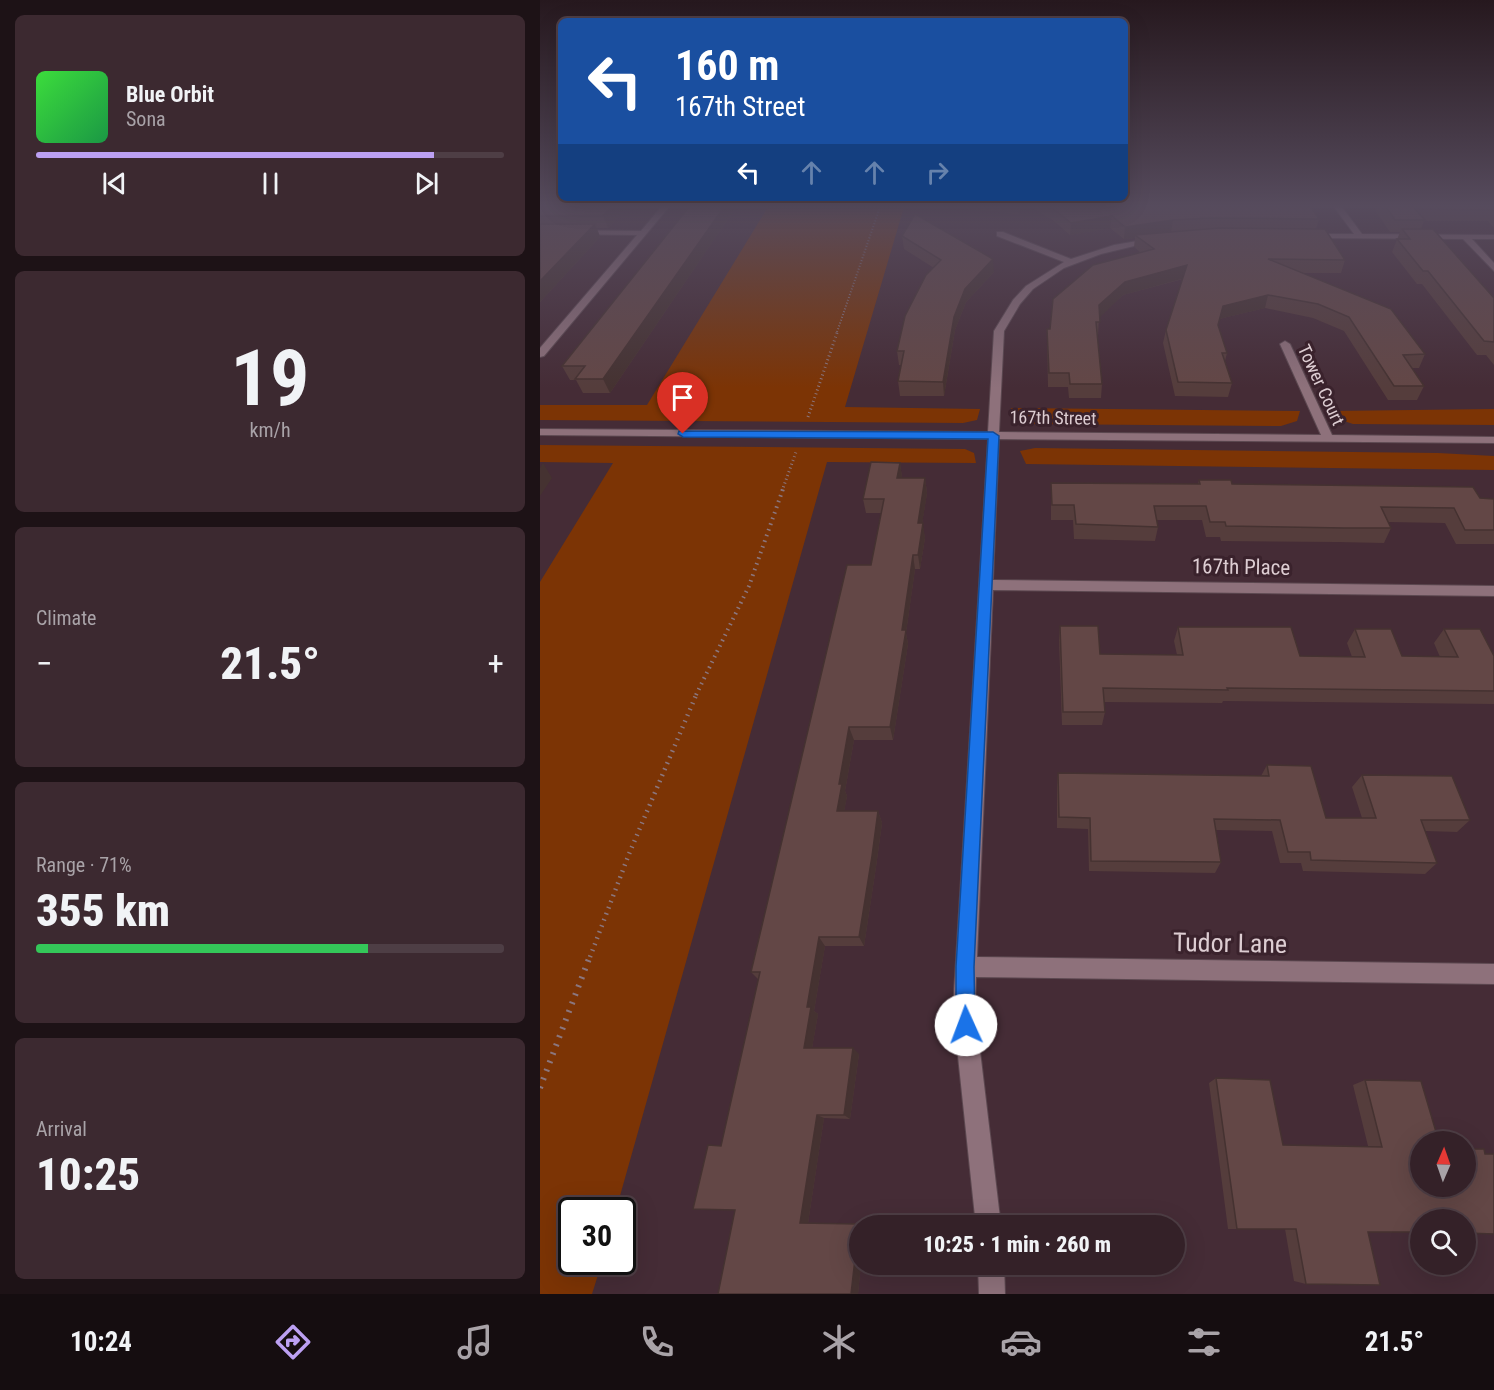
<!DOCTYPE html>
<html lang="en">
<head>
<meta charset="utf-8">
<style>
	:root { --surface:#342128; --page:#3c2930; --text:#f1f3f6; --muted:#a9a3a8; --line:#4e3e45; --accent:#bca0f2 }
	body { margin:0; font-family:"Roboto Condensed",sans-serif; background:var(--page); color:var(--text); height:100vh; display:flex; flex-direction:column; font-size:22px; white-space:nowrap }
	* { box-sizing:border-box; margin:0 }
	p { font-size:20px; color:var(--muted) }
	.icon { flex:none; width:33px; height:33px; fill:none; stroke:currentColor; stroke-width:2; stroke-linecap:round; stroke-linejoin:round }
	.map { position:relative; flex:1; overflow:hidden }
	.sheet { display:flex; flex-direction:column; gap:15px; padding:15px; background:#1d1216; width:540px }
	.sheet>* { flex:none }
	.hud { position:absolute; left:18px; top:18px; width:570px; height:183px; border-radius:9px; box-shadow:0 6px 24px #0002,0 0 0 2px var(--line); background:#1a4fa0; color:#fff; overflow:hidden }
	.needle { width:39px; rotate:2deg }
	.buttons { position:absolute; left:870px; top:1131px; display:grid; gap:12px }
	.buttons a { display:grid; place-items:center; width:66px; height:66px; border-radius:50%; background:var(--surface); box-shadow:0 6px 24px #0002,0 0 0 2px var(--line); font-size:30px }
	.speed { position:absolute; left:18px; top:1197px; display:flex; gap:12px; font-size:30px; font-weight:700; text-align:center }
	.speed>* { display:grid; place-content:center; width:78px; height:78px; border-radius:50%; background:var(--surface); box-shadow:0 6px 24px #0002,0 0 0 2px var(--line); line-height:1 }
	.speed .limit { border:3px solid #111; border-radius:9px; background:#fff; color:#111 }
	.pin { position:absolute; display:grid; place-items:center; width:51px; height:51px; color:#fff; margin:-62px -26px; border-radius:50% 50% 50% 0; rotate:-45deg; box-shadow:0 0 6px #0007 }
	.pin .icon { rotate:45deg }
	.me { position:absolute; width:66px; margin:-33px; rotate:358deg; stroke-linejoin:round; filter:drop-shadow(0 0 4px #0008) }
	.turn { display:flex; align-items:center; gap:21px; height:126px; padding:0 18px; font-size:27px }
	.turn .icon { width:78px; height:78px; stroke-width:2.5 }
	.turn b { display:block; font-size:42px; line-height:51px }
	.lanes { display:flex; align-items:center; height:57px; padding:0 18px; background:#0003; justify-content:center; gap:30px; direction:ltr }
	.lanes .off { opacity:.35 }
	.big { font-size:45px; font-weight:800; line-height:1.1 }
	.sheet .tile { flex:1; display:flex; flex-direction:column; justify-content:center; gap:9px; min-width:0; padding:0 21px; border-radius:9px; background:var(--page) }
	.sheet .dial { align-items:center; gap:0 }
	.dial b { font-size:78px; line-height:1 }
	.song { display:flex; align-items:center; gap:18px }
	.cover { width:72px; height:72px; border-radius:9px; background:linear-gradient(135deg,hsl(120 70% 55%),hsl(140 70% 35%)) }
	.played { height:6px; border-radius:3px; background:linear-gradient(90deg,var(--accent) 85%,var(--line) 85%) }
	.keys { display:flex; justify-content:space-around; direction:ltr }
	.heat { display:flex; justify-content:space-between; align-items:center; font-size:33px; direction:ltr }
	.charge { height:9px; border-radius:4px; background:linear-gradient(90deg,#34c759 71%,var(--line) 0) }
	.trip { position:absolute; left:309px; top:1215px; width:336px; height:60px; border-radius:30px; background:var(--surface); box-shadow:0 6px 24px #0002,0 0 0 2px var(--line); font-weight:800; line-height:60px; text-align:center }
	.tabs { display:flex; height:96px; justify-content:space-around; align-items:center; background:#150d10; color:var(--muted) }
	.tabs .icon { width:42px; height:42px }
	.tabs .on { color:var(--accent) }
	.tabs b { font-size:27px; color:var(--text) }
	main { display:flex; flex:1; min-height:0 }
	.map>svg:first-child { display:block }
</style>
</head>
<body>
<main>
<section class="sheet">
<div class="tile">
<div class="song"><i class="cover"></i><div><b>Blue Orbit</b><p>Sona</p></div></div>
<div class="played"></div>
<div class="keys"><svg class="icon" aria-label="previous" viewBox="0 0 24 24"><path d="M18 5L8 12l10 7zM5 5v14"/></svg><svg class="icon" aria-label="pause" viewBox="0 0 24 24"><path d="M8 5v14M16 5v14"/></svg><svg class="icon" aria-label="next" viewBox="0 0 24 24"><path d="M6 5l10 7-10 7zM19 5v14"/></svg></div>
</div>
<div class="tile dial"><b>19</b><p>km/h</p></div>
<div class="tile"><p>Climate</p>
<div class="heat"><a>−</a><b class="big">21.5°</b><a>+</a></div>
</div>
<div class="tile"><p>Range · 71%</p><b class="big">355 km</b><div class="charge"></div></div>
<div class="tile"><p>Arrival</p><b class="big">10:25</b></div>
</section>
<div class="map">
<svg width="954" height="1294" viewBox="0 0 954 1294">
	<rect width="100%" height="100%" fill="#452c36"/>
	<g fill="#7c3405">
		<path d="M228,207H364L305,407L440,409L437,420L423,423L0,420V405H107Z"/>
		<path d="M471,408L760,411L757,421L741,426L490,424L479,423Z"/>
		<path d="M954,409V425L813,424L801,420L790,411Z"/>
		<path d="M0,445L425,449L434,453L436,463L287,462L76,1210H32V1262H62L52,1294H0V582L73,463L0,462Z"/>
		<path d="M495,448L898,453L954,456V470L486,464L480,451Z"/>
	</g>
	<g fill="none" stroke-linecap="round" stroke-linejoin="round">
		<g stroke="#5c4850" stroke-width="2">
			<g id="minor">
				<path d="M121,207H129L4,356L0,357V348L97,235L0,234V230L101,231Z"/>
				<path d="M794,207H802L822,234L954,235V239H932L954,263V271L923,239L767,238L766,236L770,234H814Z"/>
				<path d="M457,232H463L531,259L574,245L615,238L619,240L561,254L524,268L493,289L480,304L464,331L459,432L781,435L740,344L745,341L750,344L792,435L954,437V443L459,439L453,580L954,586V596L453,590L437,957L954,964V984L436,977L435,1009L461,1226H436L413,1009L448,439L0,435V429L448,432L454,331L473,300L486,286L524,262L457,236Z"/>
				<path d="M438,1264H464L465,1294H439Z"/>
			</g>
		</g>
		<path stroke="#8b767e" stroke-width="2" stroke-dasharray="1 2" stroke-linecap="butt" d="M297,332L340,207"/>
		<g stroke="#8b767e" stroke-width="3" stroke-dasharray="1 3" stroke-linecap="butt">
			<path d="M268,417L298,330"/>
			<path d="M242,491L256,452"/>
		</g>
		<path stroke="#8b767e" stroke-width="4" stroke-dasharray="1.5 4.5" stroke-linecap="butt" d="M156,695L209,586L243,489"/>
		<path stroke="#8b767e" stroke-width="4.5" stroke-dasharray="1.5 5" stroke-linecap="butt" d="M50,957L89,854L157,693"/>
		<path stroke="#8b767e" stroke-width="6" stroke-dasharray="2 7" stroke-linecap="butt" d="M0,1088L50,956"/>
		<use href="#minor" fill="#8e717b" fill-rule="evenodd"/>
	</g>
	<g fill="#553d3c">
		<path d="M0,207H87L68,228H57L60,237L0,302Z"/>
		<path d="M149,207H196L70,393H43L36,380H30L22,366Z"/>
		<path d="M408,207H481L478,214Z"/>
		<path d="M491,207H771L779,219L776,229L805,260L801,273H761L885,354L879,368H872L884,386L877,400H848L804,331L773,318L725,308L679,319L678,326L687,353L685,361L692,383L688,397L635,396L623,343L626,330L643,279L583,295L559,317L558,336H557L562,384L561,398H529L528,387H508L507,329H510L601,253L594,247L595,238L584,239L570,228L530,235L514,221Z"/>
		<path d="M833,207H954V228L948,221H884L881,229L954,298V365L946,355H937L882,284H877L852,252L860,232H850Z"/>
		<path d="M362,236L454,272L426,302L415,330L404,396H360L358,381L361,365H359L357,351L394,268L364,249Z"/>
		<path d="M360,463L362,478H385L387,493L382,523L385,538L380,569H375L366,633L368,644L353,740H314L305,791L307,796L304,811H338L342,823L336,867L324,946H285L274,1011L278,1014L272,1048L319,1054L310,1119L284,1118L268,1223H325L320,1264H321L318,1294L195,1210L218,979L211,972L331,565L341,513H326L323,499Z"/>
		<path d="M659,480L692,484L954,499V544H916L905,523L848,522L851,528L844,543L797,542L681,541L680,537H666L662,520H617L618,527L615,541L534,539L533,520H511V483L658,484Z"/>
		<path d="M520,626L560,654L637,655L634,641L638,627L760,656L812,657L807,643L815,629L862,656L900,657L894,643L904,629L954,656V704L683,701L682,703L564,702L565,712L562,725H522L519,640Z"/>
		<path d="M727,765L786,818H822L812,787L822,775L930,820L917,832L885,831L897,863L885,874L763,871L761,863H740L732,831L676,830L681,862L675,873L549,871L548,829L517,828V786L518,773L721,776Z"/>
		<path d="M676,1078L743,1145L828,1146L813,1085L825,1080L881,1081L828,1232L766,1284L754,1281L745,1229H688L669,1083Z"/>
	</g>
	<g fill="#453231">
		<path d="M71,207H87L68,228L63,216Z"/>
		<path d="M184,207H196L70,393L63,379Z"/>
		<path d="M572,216L570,228L530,235L531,223Z"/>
		<path d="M633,220L631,232L595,235V238L584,239L585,227Z"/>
		<path d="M55,224L60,237L0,302V281Z"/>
		<path d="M453,259L454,272L426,302L415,330L404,396L403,382L414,317L425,289Z"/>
		<path d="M647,265L645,278L583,295L558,319L559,305L585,282Z"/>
		<path d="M728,295L725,308L679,319L683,306Z"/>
		<path d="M3,463L12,478L0,496V468Z"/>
		<path d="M360,463L362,477L359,493L357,478Z"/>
		<path d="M385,478L387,493L380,538L378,523Z"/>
		<path d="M383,523L385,538L380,569L378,555Z"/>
		<path d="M373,555L375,569L366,633L368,644L353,740L350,727L362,630Z"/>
		<path d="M309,727L314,740L305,791L307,796L302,823L297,811L299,784Z"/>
		<path d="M338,811L342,823L336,867L324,946L319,937Z"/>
		<path d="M279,937L285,946L274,1011L278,1014L271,1054L264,1048L267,1007Z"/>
		<path d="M313,1048L319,1054L310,1119L304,1115Z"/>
		<path d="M277,1115L284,1118L268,1223H260Z"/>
		<path d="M325,1223V1226H320V1264H321L318,1294H311L319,1224Z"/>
	</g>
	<g fill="#634746" stroke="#453231" stroke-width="1.5">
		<path d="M0,207H71L63,216H0Z"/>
		<path d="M149,207H184L63,379H35L45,366H22Z"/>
		<path d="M511,207H771L779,219L671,218L633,220L585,227L572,216L531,223Z"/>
		<path d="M846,207H954V210L875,209L885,220H855Z"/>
		<path d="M375,214L453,259L425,289L414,317L403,382L358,381L364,351H357L365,316L386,275L401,260L362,236Z"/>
		<path d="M0,224H55L0,281Z"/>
		<path d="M679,228L785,229L805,260L728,259L851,309L885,354L863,355L884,386H854L809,317L778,304L728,295L683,306L678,325L687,353H682L692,383L638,382L626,330L647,265L585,282L559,305L560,322H556L562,384H530L529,373H509L507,329H510L513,299L553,265L614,249L595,235Z"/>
		<path d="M862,229H893L954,298V342L944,341L888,271H883L857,239H870Z"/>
		<path d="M331,462L360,463L357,478H385L378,523H383L378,555H373L362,630H366L350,727H309L299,784H302L297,811H338L332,856L319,937H279L267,1007H271L264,1048H313L304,1115H277L260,1223L319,1224L311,1294H178L195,1210L153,1209L168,1145L181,1146L220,972H211L307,565H331L344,499H323Z"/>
		<path d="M659,480H691L692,484L933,487L940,498L954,499V530H925L914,508L841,507L851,528H804L686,526L685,522H670L666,506H614L618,527L536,524L534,505H512L511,483L660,484Z"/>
		<path d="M520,626H558L560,654L643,655L638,627H751L760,656L825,657L815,629H851L862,656L918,657L904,629H940L954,656V691L687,688L688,690L563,688L565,712H523Z"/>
		<path d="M727,765L771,766L786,818H836L822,775L912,776L930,820H881L897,863L771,860L770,852H748L740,820L674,819L681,862L551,861L550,818L519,817L518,773L729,776Z"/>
		<path d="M676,1078L730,1080L743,1145L842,1147L825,1080L881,1081L899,1142H880V1186H926V1149H944L945,1154H954V1234L926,1233V1220H880V1232H828L840,1285L766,1284L756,1229H697Z"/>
	</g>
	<linearGradient id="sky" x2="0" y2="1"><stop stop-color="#26181e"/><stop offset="0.53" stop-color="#564b5d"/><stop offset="1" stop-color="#564b5d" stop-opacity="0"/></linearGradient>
	<rect width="954" height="388" fill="url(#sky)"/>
	<path fill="#1a73e8" stroke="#114b97" stroke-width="1.5" d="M139,431L453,432L459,436L434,967L435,1025L432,1032L426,1035L419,1032L416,1025V967L448,439L143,437L138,434Z"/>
	<g text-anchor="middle" stroke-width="6" stroke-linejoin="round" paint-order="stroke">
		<g font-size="18" fill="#ddcdd2" stroke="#3a222c">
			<text transform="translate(781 385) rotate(65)" y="6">Tower Court</text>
			<text transform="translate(513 418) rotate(1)" y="6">167th Street</text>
		</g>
		<g font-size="21" fill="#ddcdd2" stroke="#3a222c">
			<text transform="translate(701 567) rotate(1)" y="7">167th Place</text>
		</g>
		<g font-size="26" fill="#ddcdd2" stroke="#3a222c">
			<text transform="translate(690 943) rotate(1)" y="9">Tudor Lane</text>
		</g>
	</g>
</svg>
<div class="buttons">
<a><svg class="needle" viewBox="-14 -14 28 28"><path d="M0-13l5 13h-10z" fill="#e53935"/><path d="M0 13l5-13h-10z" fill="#a9a3a8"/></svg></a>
<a><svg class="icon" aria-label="search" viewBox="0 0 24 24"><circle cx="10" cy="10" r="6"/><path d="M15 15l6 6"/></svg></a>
</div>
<div class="speed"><div class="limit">30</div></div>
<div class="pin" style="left:143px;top:434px;background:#d93025"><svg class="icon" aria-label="arrive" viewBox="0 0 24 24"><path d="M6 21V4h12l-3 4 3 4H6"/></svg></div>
<svg class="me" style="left:426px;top:1025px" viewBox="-20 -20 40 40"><circle r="19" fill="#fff"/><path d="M0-13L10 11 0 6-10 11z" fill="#1a73e8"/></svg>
<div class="trip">10:25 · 1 min · 260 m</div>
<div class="hud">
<div class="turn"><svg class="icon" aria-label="left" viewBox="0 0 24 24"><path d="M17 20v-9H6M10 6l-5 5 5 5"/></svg><div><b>160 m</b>167th Street</div></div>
<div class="lanes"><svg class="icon" aria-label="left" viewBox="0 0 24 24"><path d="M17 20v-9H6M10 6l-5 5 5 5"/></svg><svg class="icon off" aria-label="ahead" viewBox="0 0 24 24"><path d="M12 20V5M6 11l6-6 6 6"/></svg><svg class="icon off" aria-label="ahead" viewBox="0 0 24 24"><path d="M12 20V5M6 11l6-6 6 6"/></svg><svg class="icon off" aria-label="right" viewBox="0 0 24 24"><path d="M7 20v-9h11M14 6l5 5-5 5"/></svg></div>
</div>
</div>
</main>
<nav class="tabs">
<b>10:24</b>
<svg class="icon on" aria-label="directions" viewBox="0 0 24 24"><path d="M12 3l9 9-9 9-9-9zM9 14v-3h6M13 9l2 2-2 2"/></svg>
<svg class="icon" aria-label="music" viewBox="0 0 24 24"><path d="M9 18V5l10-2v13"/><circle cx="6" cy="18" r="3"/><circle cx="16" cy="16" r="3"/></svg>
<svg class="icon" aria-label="phone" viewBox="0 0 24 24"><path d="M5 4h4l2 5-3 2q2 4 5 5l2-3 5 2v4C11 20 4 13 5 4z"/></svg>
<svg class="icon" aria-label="climate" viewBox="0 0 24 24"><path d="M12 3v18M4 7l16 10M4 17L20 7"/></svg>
<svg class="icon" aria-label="car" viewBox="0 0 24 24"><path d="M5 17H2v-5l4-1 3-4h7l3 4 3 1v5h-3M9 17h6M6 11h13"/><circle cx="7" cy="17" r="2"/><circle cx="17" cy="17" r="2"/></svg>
<svg class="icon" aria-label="filters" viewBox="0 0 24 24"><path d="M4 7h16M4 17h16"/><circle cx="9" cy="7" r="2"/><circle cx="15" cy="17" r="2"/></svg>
<b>21.5°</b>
</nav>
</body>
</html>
